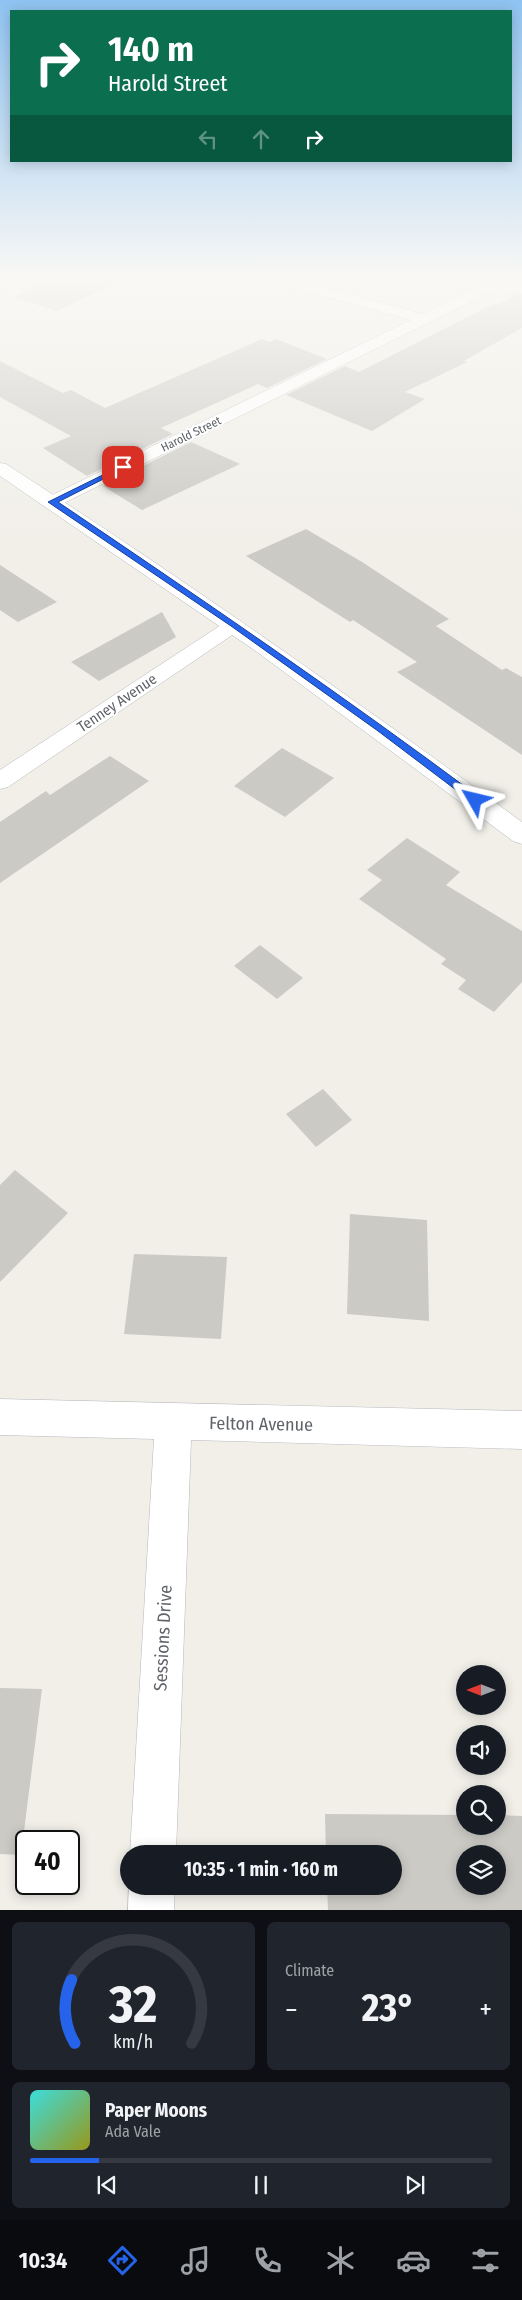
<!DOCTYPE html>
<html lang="en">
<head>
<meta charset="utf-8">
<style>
	:root { --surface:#171b24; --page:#20242c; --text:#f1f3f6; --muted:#9ea1a6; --line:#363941; --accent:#2563eb }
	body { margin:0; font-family:"Fira Sans Condensed",sans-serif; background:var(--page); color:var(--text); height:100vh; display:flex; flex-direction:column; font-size:19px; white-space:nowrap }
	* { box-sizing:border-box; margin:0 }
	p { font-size:16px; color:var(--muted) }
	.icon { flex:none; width:28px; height:28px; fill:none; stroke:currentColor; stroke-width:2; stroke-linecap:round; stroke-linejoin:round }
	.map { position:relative; height:1910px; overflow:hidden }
	.sheet { display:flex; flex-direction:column; gap:12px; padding:12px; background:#0d0f14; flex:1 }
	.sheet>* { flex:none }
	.guide { position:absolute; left:10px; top:10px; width:502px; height:152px; border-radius:0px; box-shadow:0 2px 12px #0003; background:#0b6e4f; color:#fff; overflow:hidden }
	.needle { width:32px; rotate:270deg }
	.fabs { position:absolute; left:456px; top:1665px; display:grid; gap:10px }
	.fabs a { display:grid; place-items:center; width:50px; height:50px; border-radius:50%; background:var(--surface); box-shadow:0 2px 12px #0003; font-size:25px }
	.speed { position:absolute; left:15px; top:1830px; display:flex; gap:10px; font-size:25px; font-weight:700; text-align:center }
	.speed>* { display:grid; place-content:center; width:65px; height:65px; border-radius:50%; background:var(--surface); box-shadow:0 2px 12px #0003; line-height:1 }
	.speed .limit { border:2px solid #111; border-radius:8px; background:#fff; color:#111 }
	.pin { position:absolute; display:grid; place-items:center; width:42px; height:42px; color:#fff; margin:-21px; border-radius:10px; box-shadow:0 2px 8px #0006 }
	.me { position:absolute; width:55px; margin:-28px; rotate:307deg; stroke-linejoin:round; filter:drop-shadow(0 0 4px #0008) }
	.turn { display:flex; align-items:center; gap:18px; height:105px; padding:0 15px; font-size:22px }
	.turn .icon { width:65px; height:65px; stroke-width:2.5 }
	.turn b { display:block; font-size:35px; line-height:42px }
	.lanes { display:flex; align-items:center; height:48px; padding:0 15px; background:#0003; justify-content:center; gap:25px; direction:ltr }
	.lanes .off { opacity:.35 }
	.big { font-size:38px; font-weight:700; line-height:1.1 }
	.sheet .tile { flex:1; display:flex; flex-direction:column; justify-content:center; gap:8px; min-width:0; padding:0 18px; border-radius:8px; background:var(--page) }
	.sheet .dial { align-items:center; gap:0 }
	.dial svg { height:130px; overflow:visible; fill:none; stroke:var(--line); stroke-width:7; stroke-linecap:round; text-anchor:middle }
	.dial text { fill:var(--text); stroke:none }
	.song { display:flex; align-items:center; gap:15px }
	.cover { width:60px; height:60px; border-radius:8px; background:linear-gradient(135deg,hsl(180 70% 55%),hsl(60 70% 35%)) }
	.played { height:5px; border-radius:2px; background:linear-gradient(90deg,var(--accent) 15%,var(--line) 15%) }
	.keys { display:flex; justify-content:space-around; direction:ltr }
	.heat { display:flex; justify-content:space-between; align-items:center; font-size:28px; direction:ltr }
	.sheet .tiles { flex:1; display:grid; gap:12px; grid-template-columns:1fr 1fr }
	.tile:last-child { grid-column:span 2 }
	.trip { position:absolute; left:120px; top:1845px; width:282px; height:50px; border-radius:25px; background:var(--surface); box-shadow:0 2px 12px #0003; font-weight:700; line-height:50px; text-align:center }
	.menu { display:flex; height:80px; justify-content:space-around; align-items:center; background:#090b0e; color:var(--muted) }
	.menu .icon { width:35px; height:35px }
	.menu .on { color:var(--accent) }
	.menu b { font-size:22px; color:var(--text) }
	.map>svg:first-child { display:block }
</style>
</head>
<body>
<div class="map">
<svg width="522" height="1910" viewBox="0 0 522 1910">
	<rect width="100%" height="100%" fill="#f1efe8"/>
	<g fill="#cccac5" fill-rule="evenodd">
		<path d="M60,275H132L57,311L13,297Z"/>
		<path d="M517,294L522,295V328L464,361L467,362L405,392L425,399L372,431L286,395L345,366L359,372L495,303L499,304Z"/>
		<path d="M262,339L269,342L276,339L327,359L267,388L258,384L161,428L173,434L87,476L43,448L71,436L0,397V361L63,393L71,390L105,408Z"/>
		<path d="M191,442L240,464L142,510L103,486Z"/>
		<path d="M306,529L362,562L449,619L436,626L502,670L506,668L522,677V755L397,672L417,662L353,620L350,622L246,556Z"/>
		<path d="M0,565L57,602L18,622L0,610Z"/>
		<path d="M162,612L176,637L99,681L71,662Z"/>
		<path d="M282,748L334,778L285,817L234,786Z"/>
		<path d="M110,756L149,781L0,883V822L46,791L50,795Z"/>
		<path d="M407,838L460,872L446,885L522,931V982L494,1012L458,989L466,980L441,964L446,959L359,899L382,880L367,870Z"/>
		<path d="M260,945L303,978L277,999L234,966Z"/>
		<path d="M323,1089L352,1120L316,1147L286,1114Z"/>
		<path d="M15,1170L68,1213L0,1282V1185Z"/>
		<path d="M350,1214L427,1220L429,1321L347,1314Z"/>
		<path d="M134,1254L227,1257L221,1339L124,1334Z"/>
		<path d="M0,1688L42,1689L21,1855L0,1854Z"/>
		<path d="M325,1814L465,1815V1826H498V1815L522,1816V1910H328L327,1886H394V1854H326ZM465,1854H498V1886H465Z"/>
	</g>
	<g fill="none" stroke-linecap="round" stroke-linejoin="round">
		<g stroke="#b5b8bc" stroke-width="1">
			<g id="minor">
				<path d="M15,275H34L0,291V282Z"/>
				<path d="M255,275H278L423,314L487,283L522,285V293L494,290L58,506H46L43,502L46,498L411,320L257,278Z"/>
				<path d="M234,619L241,621L244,625L241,629L8,787L0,789V770L227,621Z"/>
				<path d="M0,1399L522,1411V1449L191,1440L176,1854H130L154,1439L0,1435Z"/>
				<path d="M129,1886H175L174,1910H128Z"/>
			</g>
		</g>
		<g stroke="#b5b8bc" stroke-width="1">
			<path id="tertiary" d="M0,463L6,464C182,578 353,698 522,822V844L513,841L257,652L0,476Z"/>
		</g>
		<use href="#minor" fill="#fff" fill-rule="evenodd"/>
		<use href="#tertiary" fill="#fff" fill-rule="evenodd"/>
	</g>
	<linearGradient id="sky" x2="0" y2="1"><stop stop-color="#8fc3f1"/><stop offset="0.51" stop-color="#f9f8f5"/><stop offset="1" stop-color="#f9f8f5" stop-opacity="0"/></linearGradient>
	<rect width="522" height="542" fill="url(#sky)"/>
	<path fill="#2563eb" stroke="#184099" d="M121,466L127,467L58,502C200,598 341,694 479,797V802H472L378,731L231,626L48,502Z"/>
	<g text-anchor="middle" stroke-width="4" stroke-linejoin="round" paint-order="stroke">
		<g font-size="12" fill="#5f6368" stroke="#fff">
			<text transform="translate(191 434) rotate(-26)" y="4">Harold Street</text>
		</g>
		<g font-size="15" fill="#5f6368" stroke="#fff">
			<text transform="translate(117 703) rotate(-34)" y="5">Tenney Avenue</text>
		</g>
		<g font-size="18" fill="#5f6368" stroke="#fff">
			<text transform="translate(261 1424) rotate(1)" y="6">Felton Avenue</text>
			<text transform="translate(163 1638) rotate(-87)" y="6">Sessions Drive</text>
		</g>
	</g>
</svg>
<div class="fabs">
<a><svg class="needle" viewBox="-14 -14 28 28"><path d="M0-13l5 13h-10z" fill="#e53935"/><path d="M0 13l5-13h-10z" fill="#9ea1a6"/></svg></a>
<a><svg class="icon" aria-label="sound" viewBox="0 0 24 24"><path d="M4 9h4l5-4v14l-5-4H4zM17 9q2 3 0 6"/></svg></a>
<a><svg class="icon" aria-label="search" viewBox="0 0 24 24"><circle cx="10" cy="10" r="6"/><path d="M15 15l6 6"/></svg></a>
<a><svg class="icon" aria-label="layers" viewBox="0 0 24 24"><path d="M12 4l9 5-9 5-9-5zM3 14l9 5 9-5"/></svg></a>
</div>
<div class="speed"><div class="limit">40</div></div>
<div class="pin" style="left:123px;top:467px;background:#d93025"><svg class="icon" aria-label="arrive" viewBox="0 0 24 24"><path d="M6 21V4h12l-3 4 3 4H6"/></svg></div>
<svg class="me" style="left:475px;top:800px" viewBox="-20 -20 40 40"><path d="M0-17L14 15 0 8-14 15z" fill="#2563eb" stroke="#fff" stroke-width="4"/></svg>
<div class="trip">10:35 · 1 min · 160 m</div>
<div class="guide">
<div class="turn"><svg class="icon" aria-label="right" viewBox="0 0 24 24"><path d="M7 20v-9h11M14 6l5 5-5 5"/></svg><div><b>140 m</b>Harold Street</div></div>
<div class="lanes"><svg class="icon off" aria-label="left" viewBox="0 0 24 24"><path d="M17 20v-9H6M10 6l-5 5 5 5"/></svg><svg class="icon off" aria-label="ahead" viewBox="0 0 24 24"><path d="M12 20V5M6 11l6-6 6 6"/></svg><svg class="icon" aria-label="right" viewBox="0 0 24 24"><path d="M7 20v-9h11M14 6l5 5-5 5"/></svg></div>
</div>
</div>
<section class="sheet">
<div class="tiles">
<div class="tile dial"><svg viewBox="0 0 100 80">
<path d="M14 69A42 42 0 1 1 86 69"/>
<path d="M14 69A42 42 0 0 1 12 30" stroke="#2563eb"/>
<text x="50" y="56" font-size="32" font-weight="700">32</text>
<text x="50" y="72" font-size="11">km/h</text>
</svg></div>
<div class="tile"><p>Climate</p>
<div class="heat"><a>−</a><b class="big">23°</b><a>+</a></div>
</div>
<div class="tile">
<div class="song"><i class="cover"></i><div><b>Paper Moons</b><p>Ada Vale</p></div></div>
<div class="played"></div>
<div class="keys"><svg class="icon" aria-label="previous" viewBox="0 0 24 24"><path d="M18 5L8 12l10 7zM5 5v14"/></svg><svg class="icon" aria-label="pause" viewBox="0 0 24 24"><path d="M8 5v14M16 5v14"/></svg><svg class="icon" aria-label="next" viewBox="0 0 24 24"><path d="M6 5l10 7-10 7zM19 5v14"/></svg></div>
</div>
</div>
</section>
<nav class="menu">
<b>10:34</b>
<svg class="icon on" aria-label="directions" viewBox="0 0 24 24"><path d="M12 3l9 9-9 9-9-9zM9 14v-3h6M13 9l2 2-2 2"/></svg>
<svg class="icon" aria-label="music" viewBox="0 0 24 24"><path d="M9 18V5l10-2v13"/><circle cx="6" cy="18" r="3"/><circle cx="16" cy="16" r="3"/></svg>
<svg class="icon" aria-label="phone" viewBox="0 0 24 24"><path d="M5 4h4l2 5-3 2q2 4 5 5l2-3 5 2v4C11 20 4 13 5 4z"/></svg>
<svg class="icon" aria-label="climate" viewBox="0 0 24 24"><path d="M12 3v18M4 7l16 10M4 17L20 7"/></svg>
<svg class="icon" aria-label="car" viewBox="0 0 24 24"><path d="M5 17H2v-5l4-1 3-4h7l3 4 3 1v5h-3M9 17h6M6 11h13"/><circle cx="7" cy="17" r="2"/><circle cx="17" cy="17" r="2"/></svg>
<svg class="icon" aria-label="filters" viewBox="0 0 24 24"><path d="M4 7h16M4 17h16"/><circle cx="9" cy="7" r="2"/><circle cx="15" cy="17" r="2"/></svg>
</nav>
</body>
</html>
